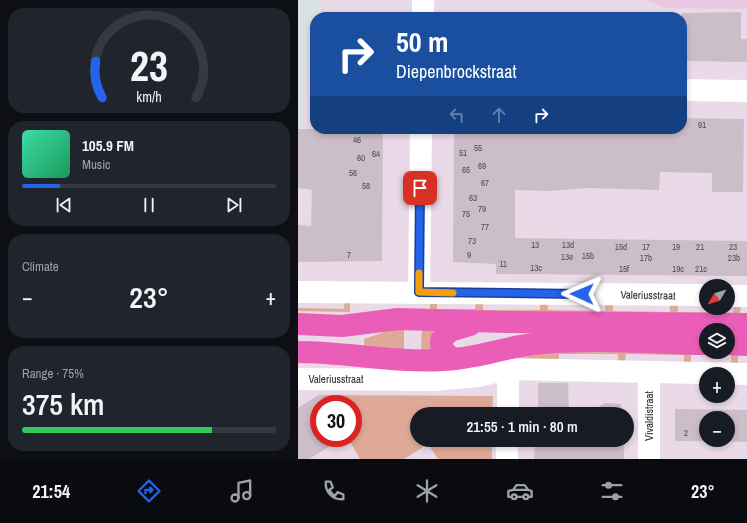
<!DOCTYPE html>
<html lang="en">
<head>
<meta charset="utf-8">
<style>
	:root { --surface:#171b24; --page:#20242c; --text:#f1f3f6; --muted:#9ea1a6; --line:#363941; --accent:#2563eb }
	body { margin:0; font-family:"Archivo Narrow",sans-serif; background:var(--page); color:var(--text); height:100vh; display:flex; flex-direction:column; font-size:15px; white-space:nowrap }
	* { box-sizing:border-box; margin:0 }
	p { font-size:13px; color:var(--muted) }
	.icon { flex:none; width:22px; height:22px; fill:none; stroke:currentColor; stroke-width:2; stroke-linecap:round; stroke-linejoin:round }
	.map { position:relative; flex:1; overflow:hidden }
	.details { display:flex; flex-direction:column; gap:8px; padding:8px; background:#0d0f14; width:298px }
	.details>* { flex:none }
	.guide { position:absolute; left:12px; top:12px; width:377px; height:122px; border-radius:16px; box-shadow:0 2px 6px #0003; background:#1a4fa0; color:#fff; overflow:hidden }
	.needle { width:26px; rotate:232deg }
	.controls { position:absolute; left:401px; top:279px; display:grid; gap:8px }
	.controls a { display:grid; place-items:center; width:36px; height:36px; border-radius:50%; background:var(--surface); box-shadow:0 2px 6px #0003; font-size:20px }
	.speed { position:absolute; left:12px; top:395px; display:flex; gap:8px; font-size:20px; font-weight:700; text-align:center }
	.speed>* { display:grid; place-content:center; width:52px; height:52px; border-radius:50%; background:var(--surface); box-shadow:0 2px 6px #0003; line-height:1 }
	.speed .limit { border:6px solid #d22; background:#fff; color:#111 }
	.pin { position:absolute; display:grid; place-items:center; width:34px; height:34px; color:#fff; margin:-17px; border-radius:8px; box-shadow:0 2px 6px #0006 }
	.me { position:absolute; width:44px; margin:-22px; rotate:271deg; stroke-linejoin:round; filter:drop-shadow(0 0 3px #0008) }
	.turn { display:flex; align-items:center; gap:14px; height:84px; padding:0 20px; font-size:18px }
	.turn .icon { width:52px; height:52px; stroke-width:2.5 }
	.turn b { display:block; font-size:28px; line-height:34px }
	.lanes { display:flex; align-items:center; height:38px; padding:0 20px; background:#0003; justify-content:center; gap:20px; direction:ltr }
	.lanes .off { opacity:.35 }
	.big { font-size:30px; font-weight:600; line-height:1.1 }
	.details .tile { flex:1; display:flex; flex-direction:column; justify-content:center; gap:6px; min-width:0; padding:0 14px; border-radius:16px; background:var(--page) }
	.details .dial { align-items:center; gap:0 }
	.dial svg { height:104px; overflow:visible; fill:none; stroke:var(--line); stroke-width:7; stroke-linecap:round; text-anchor:middle }
	.dial text { fill:var(--text); stroke:none }
	.song { display:flex; align-items:center; gap:12px }
	.cover { width:48px; height:48px; border-radius:6px; background:linear-gradient(135deg,hsl(160 70% 55%),hsl(150 70% 35%)) }
	.played { height:4px; border-radius:2px; background:linear-gradient(90deg,var(--accent) 15%,var(--line) 15%) }
	.keys { display:flex; justify-content:space-around; direction:ltr }
	.heat { display:flex; justify-content:space-between; align-items:center; font-size:22px; direction:ltr }
	.charge { height:6px; border-radius:3px; background:linear-gradient(90deg,#34c759 75%,var(--line) 0) }
	.trip { position:absolute; left:112px; top:407px; width:224px; height:40px; border-radius:20px; background:var(--surface); box-shadow:0 2px 6px #0003; font-weight:600; line-height:40px; text-align:center }
	.menu { display:flex; height:64px; justify-content:space-around; align-items:center; background:#090b0e; color:var(--muted) }
	.menu .icon { width:28px; height:28px }
	.menu .on { color:var(--accent) }
	.menu b { font-size:18px; color:var(--text) }
	main { display:flex; flex:1; min-height:0 }
	.map>svg:first-child { display:block }
</style>
</head>
<body>
<main>
<section class="details">
<div class="tile dial"><svg viewBox="0 0 100 80">
<path d="M14 69A42 42 0 1 1 86 69"/>
<path d="M14 69A42 42 0 0 1 9 41" stroke="#2563eb"/>
<text x="50" y="56" font-size="32" font-weight="700">23</text>
<text x="50" y="72" font-size="11">km/h</text>
</svg></div>
<div class="tile">
<div class="song"><i class="cover"></i><div><b>105.9 FM</b><p>Music</p></div></div>
<div class="played"></div>
<div class="keys"><svg class="icon" aria-label="previous" viewBox="0 0 24 24"><path d="M18 5L8 12l10 7zM5 5v14"/></svg><svg class="icon" aria-label="pause" viewBox="0 0 24 24"><path d="M8 5v14M16 5v14"/></svg><svg class="icon" aria-label="next" viewBox="0 0 24 24"><path d="M6 5l10 7-10 7zM19 5v14"/></svg></div>
</div>
<div class="tile"><p>Climate</p>
<div class="heat"><a>−</a><b class="big">23°</b><a>+</a></div>
</div>
<div class="tile"><p>Range · 75%</p><b class="big">375 km</b><div class="charge"></div></div>
</section>
<div class="map">
<svg width="449" height="459" viewBox="0 0 449 459">
	<rect width="100%" height="100%" fill="#ead9e7"/>
	<path fill="#dae2e1" d="M0,0H22V17H17V65H12L7,69L5,189H0Z"/>
	<path fill="#ebc9e2" d="M347,0H449V9L367,8Z"/>
	<g fill="#deaa97">
		<path d="M47,298L52,299V312L0,311V308L46,309Z"/>
		<path d="M132,298H139V309H177L178,301H185V310H242V302H249L250,310L307,311V303H315V311L372,312V304H380V312L435,313L436,305H443L442,313H449V316L132,312Z"/>
		<path d="M104,326L106,328V353L66,350V339Z"/>
		<path d="M124,326L136,329L132,342L134,352L123,353Z"/>
		<path d="M248,351L430,352L449,356H440V364L433,363V355H393V363H386V355L328,354L327,362H320V354H261V364L211,357Z"/>
		<path d="M23,395L195,396L194,414H119V440H194V459H140L130,444L106,459H62L50,438H55V404H28Z"/>
	</g>
	<g fill="#ccbec9" fill-rule="evenodd">
		<path d="M443,12V39H449V62L388,61V55H384V13Z"/>
		<path d="M384,118L446,119L445,192H414V173L362,172L361,190L289,188L250,191L217,190V238L449,241V276L198,274V264L155,262L156,129H384Z"/>
		<path d="M0,129H85L84,261L0,262V225L13,226L14,190L0,188Z"/>
		<path d="M240,383H270L271,414H240Z"/>
		<path d="M22,394L28,404H21V438H45L11,459H0V408Z"/>
		<path d="M307,403L323,404V414H289Z"/>
		<path d="M377,409L449,410V442L377,441ZM408,418H430V440H408Z"/>
		<path d="M237,440H326V459H236Z"/>
	</g>
	<g fill="none" stroke-linecap="round" stroke-linejoin="round">
		<g stroke="#fff" stroke-width="22">
			<path d="M125,17V0"/>
			<path d="M384,90L449,91"/>
			<path d="M0,292L408,295"/>
			<path d="M121,292L123,129"/>
			<path d="M430,296H449"/>
			<path d="M351,373V459"/>
			<path d="M0,379L137,380L180,376L210,369L449,374"/>
			<path d="M210,414V369"/>
			<path d="M209,459V440"/>
		</g>
		<g stroke="#ea5eb7" stroke-width="22">
			<path d="M0,324L44,326L100,319L209,322L449,324"/>
			<path d="M430,344L449,345"/>
			<path d="M0,352C49,352 96,363 145,360C176,359 204,348 235,344C292,338 351,343 408,344"/>
			<path d="M156,359C149,355 142,349 143,340L152,331L172,325"/>
		</g>
	</g>
	<g fill="none" stroke-linecap="round" stroke-linejoin="round">
		<g stroke="#184099" stroke-width="10">
			<path id="route" d="M122,188L121,292L284,294"/>
		</g>
		<use href="#route" stroke="#2563eb" stroke-width="7"/>
		<path stroke="#f59e0b" stroke-width="7" d="M121,273V292L155,293"/>
	</g>
	<g text-anchor="middle" stroke-width="3" stroke-linejoin="round" paint-order="stroke">
		<g font-size="9" fill="#504d50">
			<text x="404" y="128">91</text>
			<text x="59" y="143">46</text>
			<text x="180" y="151">55</text>
			<text x="165" y="156">51</text>
			<text x="78" y="157">64</text>
			<text x="63" y="161">60</text>
			<text x="184" y="169">69</text>
			<text x="168" y="173">65</text>
			<text x="55" y="176">56</text>
			<text x="187" y="186">67</text>
			<text x="68" y="189">58</text>
			<text x="175" y="201">63</text>
			<text x="184" y="212">79</text>
			<text x="168" y="217">75</text>
			<text x="187" y="230">77</text>
			<text x="174" y="244">73</text>
			<text x="237" y="248">13</text>
			<text x="270" y="248">13d</text>
			<text x="323" y="250">15d</text>
			<text x="348" y="250">17</text>
			<text x="378" y="250">19</text>
			<text x="402" y="250">21</text>
			<text x="435" y="250">23</text>
			<text x="51" y="258">7</text>
			<text x="171" y="258">9</text>
			<text x="290" y="259">15b</text>
			<text x="269" y="260">13e</text>
			<text x="348" y="261">17b</text>
			<text x="436" y="261">23b</text>
			<text x="205" y="267">11</text>
			<text x="238" y="271">13c</text>
			<text x="326" y="272">15f</text>
			<text x="380" y="272">19c</text>
			<text x="403" y="272">21c</text>
			<text x="388" y="436">2</text>
		</g>
		<g font-size="11" fill="#272727" stroke="#fff">
			<text transform="translate(350 295) rotate(1)" y="4">Valeriusstraat</text>
			<text x="38" y="383">Valeriusstraat</text>
			<text transform="translate(351 416) rotate(-90)" y="4">Vivaldistraat</text>
		</g>
	</g>
</svg>
<div class="controls">
<a><svg class="needle" viewBox="-14 -14 28 28"><path d="M0-13l5 13h-10z" fill="#e53935"/><path d="M0 13l5-13h-10z" fill="#9ea1a6"/></svg></a>
<a><svg class="icon" aria-label="layers" viewBox="0 0 24 24"><path d="M12 4l9 5-9 5-9-5zM3 14l9 5 9-5"/></svg></a>
<a>+</a>
<a>−</a>
</div>
<div class="speed"><div class="limit">30</div></div>
<div class="pin" style="left:122px;top:188px;background:#d93025"><svg class="icon" aria-label="arrive" viewBox="0 0 24 24"><path d="M6 21V4h12l-3 4 3 4H6"/></svg></div>
<svg class="me" style="left:284px;top:294px" viewBox="-20 -20 40 40"><path d="M0-17L14 15 0 8-14 15z" fill="#2563eb" stroke="#fff" stroke-width="4"/></svg>
<div class="trip">21:55 · 1 min · 80 m</div>
<div class="guide">
<div class="turn"><svg class="icon" aria-label="right" viewBox="0 0 24 24"><path d="M7 20v-9h11M14 6l5 5-5 5"/></svg><div><b>50 m</b>Diepenbrockstraat</div></div>
<div class="lanes"><svg class="icon off" aria-label="left" viewBox="0 0 24 24"><path d="M17 20v-9H6M10 6l-5 5 5 5"/></svg><svg class="icon off" aria-label="ahead" viewBox="0 0 24 24"><path d="M12 20V5M6 11l6-6 6 6"/></svg><svg class="icon" aria-label="right" viewBox="0 0 24 24"><path d="M7 20v-9h11M14 6l5 5-5 5"/></svg></div>
</div>
</div>
</main>
<nav class="menu">
<b>21:54</b>
<svg class="icon on" aria-label="directions" viewBox="0 0 24 24"><path d="M12 3l9 9-9 9-9-9zM9 14v-3h6M13 9l2 2-2 2"/></svg>
<svg class="icon" aria-label="music" viewBox="0 0 24 24"><path d="M9 18V5l10-2v13"/><circle cx="6" cy="18" r="3"/><circle cx="16" cy="16" r="3"/></svg>
<svg class="icon" aria-label="phone" viewBox="0 0 24 24"><path d="M5 4h4l2 5-3 2q2 4 5 5l2-3 5 2v4C11 20 4 13 5 4z"/></svg>
<svg class="icon" aria-label="climate" viewBox="0 0 24 24"><path d="M12 3v18M4 7l16 10M4 17L20 7"/></svg>
<svg class="icon" aria-label="car" viewBox="0 0 24 24"><path d="M5 17H2v-5l4-1 3-4h7l3 4 3 1v5h-3M9 17h6M6 11h13"/><circle cx="7" cy="17" r="2"/><circle cx="17" cy="17" r="2"/></svg>
<svg class="icon" aria-label="filters" viewBox="0 0 24 24"><path d="M4 7h16M4 17h16"/><circle cx="9" cy="7" r="2"/><circle cx="15" cy="17" r="2"/></svg>
<b>23°</b>
</nav>
</body>
</html>
